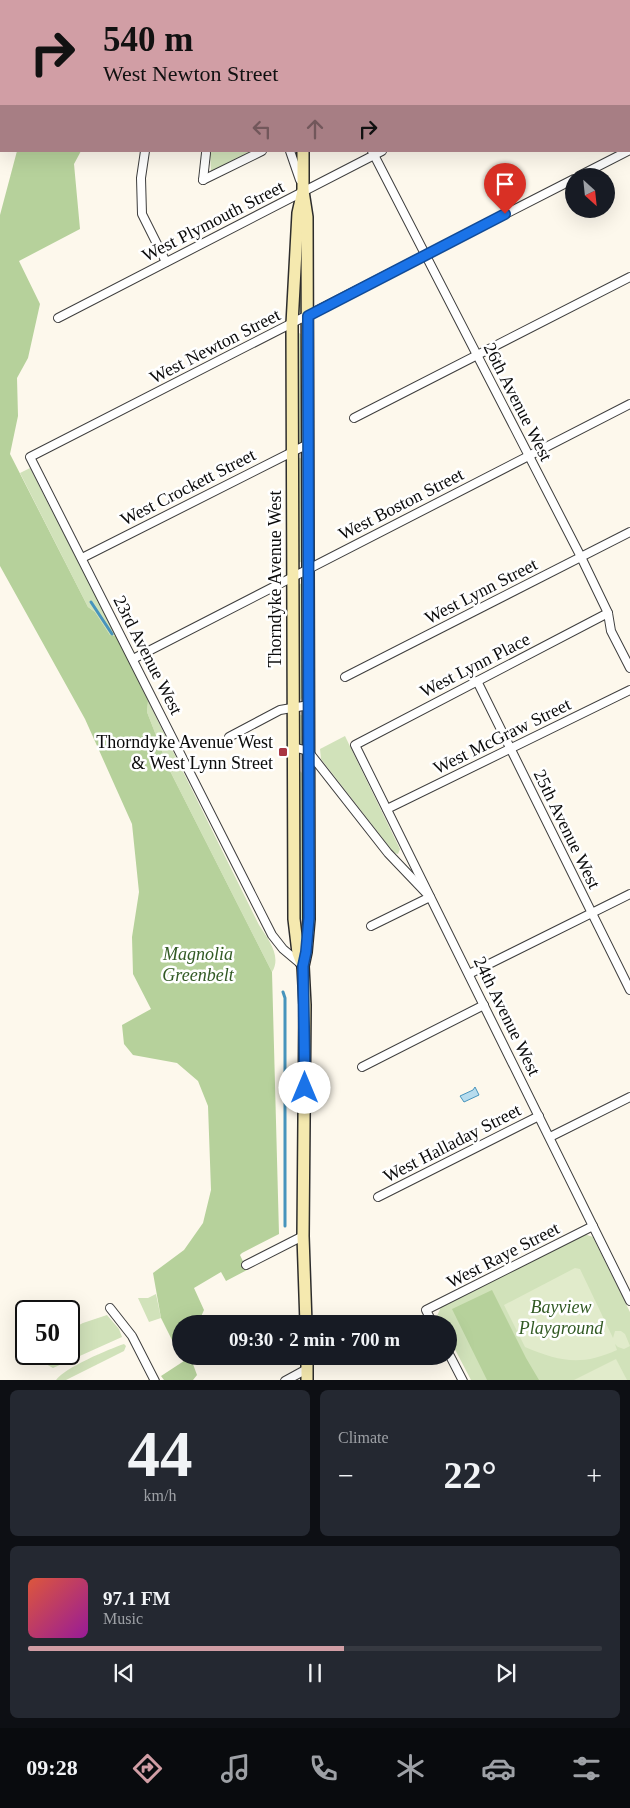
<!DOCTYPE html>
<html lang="en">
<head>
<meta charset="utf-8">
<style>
	:root { --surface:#171b24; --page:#242831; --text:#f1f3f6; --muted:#9ea1a6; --line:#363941; --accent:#d19ea5 }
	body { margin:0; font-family:"Times New Roman",serif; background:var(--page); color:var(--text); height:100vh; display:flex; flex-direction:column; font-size:19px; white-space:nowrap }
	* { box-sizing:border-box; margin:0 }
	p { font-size:16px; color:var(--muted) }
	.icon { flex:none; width:28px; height:28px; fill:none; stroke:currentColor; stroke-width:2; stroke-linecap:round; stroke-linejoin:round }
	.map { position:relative; height:1380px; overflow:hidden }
	.details { display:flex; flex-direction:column; gap:10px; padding:10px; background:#0d0f14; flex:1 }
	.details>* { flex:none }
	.guide { position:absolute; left:0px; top:0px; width:630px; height:152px; box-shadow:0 5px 20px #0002; background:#d19ea5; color:#111; overflow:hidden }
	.needle { width:32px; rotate:153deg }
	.buttons { position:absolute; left:565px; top:168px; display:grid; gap:10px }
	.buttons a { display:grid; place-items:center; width:50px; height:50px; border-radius:50%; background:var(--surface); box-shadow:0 5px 20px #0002; font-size:25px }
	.speed { position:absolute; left:15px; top:1300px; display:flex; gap:10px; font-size:25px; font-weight:700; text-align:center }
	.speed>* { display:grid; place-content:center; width:65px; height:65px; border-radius:50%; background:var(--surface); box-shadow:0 5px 20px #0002; line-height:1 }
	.speed .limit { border:2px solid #111; border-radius:8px; background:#fff; color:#111 }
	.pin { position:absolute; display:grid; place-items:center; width:42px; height:42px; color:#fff; margin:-51px -21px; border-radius:50% 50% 50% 0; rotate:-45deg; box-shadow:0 0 5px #0007 }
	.pin .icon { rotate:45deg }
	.me { position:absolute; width:55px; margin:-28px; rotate:0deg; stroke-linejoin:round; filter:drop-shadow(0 0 4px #0008) }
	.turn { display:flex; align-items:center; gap:18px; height:105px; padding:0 20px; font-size:22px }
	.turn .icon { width:65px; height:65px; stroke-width:2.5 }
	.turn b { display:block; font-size:35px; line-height:42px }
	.lanes { display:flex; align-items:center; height:48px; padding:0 20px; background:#0003; justify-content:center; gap:25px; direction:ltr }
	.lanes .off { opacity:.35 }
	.big { font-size:38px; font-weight:800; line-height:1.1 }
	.details .tile { flex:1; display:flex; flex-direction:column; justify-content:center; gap:8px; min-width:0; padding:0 18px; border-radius:8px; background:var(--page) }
	.details .dial { align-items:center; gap:0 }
	.dial b { font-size:65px; line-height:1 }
	.song { display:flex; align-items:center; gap:15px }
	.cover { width:60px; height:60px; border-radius:8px; background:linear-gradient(135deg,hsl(10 70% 55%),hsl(300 70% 35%)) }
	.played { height:5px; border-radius:2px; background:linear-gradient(90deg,var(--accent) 55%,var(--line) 55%) }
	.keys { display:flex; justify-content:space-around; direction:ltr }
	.heat { display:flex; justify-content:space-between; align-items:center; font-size:28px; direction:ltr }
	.details .tiles { flex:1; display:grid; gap:10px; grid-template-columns:1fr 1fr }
	.tile:last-child { grid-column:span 2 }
	.trip { position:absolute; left:172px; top:1315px; width:285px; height:50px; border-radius:25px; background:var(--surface); box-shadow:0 5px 20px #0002; font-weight:800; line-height:50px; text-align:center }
	.tab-bar { display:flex; height:80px; justify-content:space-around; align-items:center; background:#090b0e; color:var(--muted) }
	.tab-bar .icon { width:35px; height:35px }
	.tab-bar .selected { color:var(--accent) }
	.tab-bar b { font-size:22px; color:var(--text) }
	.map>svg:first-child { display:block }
</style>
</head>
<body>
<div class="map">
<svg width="630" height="1381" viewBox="0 0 630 1381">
	<rect width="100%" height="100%" fill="#fdf8ec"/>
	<g fill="#d1e2ba">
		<path d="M210,151H252L211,172Z"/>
		<path d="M301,211L303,312L297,313Z"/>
		<path d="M297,332L301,334L302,443L298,446Z"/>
		<path d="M298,457L302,459V558L301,562L297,563L296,458Z"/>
		<path d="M30,468L116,636L110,635L95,612L88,607L20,473Z"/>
		<path d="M302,583V698L299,701L297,700L298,585Z"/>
		<path d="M148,701L259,925C268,939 282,956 272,972L169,769L147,712Z"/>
		<path d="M299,714L303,716V741L301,745L298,741L297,716Z"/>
		<path d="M345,736L400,849L398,854L394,853L321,759L320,749Z"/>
		<path d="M300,771L303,774V919L300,920H298V772Z"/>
		<path d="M584,1234L593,1237L630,1312V1380H471L449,1338V1324H441L437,1316L441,1307Z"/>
		<path d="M156,1294L161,1318L149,1322L138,1298H148Z"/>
		<path d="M107,1315L119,1329L122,1337L53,1368L44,1363L30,1361L29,1354H69V1330L83,1323Z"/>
		<path d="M124,1344L126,1346L124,1351L66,1380H56C64,1368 109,1349 124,1344Z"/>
	</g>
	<g fill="#b6d19b">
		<path d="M45,0H166L45,1Z"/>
		<path d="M17,151H81L74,164L80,229L19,261L40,304L28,358L17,378L18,416L10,454L88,607L95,612L110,635L116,636L148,701L147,712L169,769L272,972L279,1234L242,1253L240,1255L247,1270L226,1281L221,1272L194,1288L204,1310L199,1321V1324H181V1356H185L181,1358L161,1318L153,1273L184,1250L203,1223L211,1190L208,1106L198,1081L177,1063L133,1055L124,1044L122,1025L151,1009L133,974L132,937L139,892L132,824L85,719L0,566V215Z"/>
		<path d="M492,1290L526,1358L539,1380H487L452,1309Z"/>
		<path d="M188,1356H190L197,1375L193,1380H164L161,1376L184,1361Z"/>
	</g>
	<g fill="#e1ebcb">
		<path d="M575,1268L580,1269L613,1338L615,1331H621L625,1334L630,1346L624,1349L618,1347L615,1344L617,1350C582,1366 560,1362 525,1347L504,1305Z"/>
		<path d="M616,1359L627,1380H574Z"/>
	</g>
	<path fill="#b7dcee" stroke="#4794bc" d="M475,1087L479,1095L464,1102L460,1096L473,1090Z"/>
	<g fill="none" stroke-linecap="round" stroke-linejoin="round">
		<g stroke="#4794bc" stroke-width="3">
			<path d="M91,602L112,634"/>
			<path d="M283,992L285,998V1226"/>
		</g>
		<g stroke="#3e3e3e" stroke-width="10">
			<g id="street">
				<path d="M237,0V1"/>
				<path d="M413,0L414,1"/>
				<path d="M547,1L550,0"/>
				<path d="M145,151L141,178L142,214L166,262"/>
				<path d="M290,151L300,180"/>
				<path d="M372,151L581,557L608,613L611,631L630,668"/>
				<path d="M579,176L628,151"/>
				<path d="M203,180L262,151"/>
				<path d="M203,180L206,153"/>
				<path d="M58,318L382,151"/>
				<path d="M354,418L630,277"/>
				<path d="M82,558L308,444"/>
				<path d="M608,613L355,745L630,1301"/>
				<path d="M133,659L630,404"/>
				<path d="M345,677L630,532"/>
				<path d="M477,681L630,990"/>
				<path d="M229,737L280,710L309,705"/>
				<path d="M293,747L308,751L388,853L430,897L371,926"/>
				<path d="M387,809L630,690"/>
				<path d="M302,965L283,949L272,935L30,457L574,179"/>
				<path d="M469,974L630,894"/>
				<path d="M362,1067L484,1005"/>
				<path d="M550,1137L630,1097"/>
				<path d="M378,1197L539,1116"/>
				<path d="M246,1265L303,1236"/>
				<path d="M110,1308L132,1336L155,1381"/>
				<path d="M433,1324L426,1310L593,1226"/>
				<path d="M449,1354L463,1381"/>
				<path d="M285,1381L307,1369"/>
			</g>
		</g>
		<g stroke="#2d2d2d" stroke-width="14">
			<g id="secondary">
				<path d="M616,0L617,1"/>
				<path d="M311,1V0"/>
				<path d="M629,25L630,28"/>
				<path d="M303,191L298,213L292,324L294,919L298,953L303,966L305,1005L303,1236L306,1324"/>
				<path d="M303,966L306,952L309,919L307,217L303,191V151"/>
				<path d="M307,1356V1381"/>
			</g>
		</g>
		<use href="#street" stroke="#fff" stroke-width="8"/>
		<use href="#secondary" stroke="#f5e9af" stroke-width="11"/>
	</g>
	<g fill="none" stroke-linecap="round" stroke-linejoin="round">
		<g stroke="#114b97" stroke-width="12">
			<path id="route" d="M305,1088L303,966L306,952L309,918L308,316L505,214"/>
		</g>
		<use href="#route" stroke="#1a73e8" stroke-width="9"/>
	</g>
	<rect fill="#a93541" stroke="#fff" stroke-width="2" x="278" y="747" width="10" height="10" rx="2.5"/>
	<g text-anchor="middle" stroke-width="5" stroke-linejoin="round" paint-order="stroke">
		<g font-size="18" fill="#0b0b0b" stroke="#fff">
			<text transform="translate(213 221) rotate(-27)" y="6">West Plymouth Street</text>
			<text transform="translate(215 346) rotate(-27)" y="6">West Newton Street</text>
			<text transform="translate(518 402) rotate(63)" y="6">26th Avenue West</text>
			<text transform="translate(188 487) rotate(-27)" y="6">West Crockett Street</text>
			<text transform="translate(401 504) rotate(-27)" y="6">West Boston Street</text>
			<text transform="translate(275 579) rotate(-90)" y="6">Thorndyke Avenue West</text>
			<text transform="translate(481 591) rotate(-27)" y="6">West Lynn Street</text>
			<text transform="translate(148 655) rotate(63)" y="6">23rd Avenue West</text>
			<text transform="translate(475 665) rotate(-27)" y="6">West Lynn Place</text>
			<text transform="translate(502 736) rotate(-26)" y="6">West McGraw Street</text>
			<text transform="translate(567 829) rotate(64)" y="6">25th Avenue West</text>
			<text transform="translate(507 1016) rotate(64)" y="6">24th Avenue West</text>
			<text transform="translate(452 1143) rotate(-27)" y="6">West Halladay Street</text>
			<text transform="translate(503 1255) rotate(-27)" y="6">West Raye Street</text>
		</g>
		<g font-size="18" fill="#0b0b0b" stroke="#fff" text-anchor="end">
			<text x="273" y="748">Thorndyke Avenue West<tspan x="273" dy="21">&amp; West Lynn Street</tspan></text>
		</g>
		<g font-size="18" font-style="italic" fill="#325a24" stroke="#fff">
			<text x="198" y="960">Magnolia<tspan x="198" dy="21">Greenbelt</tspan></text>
			<text x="561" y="1313">Bayview<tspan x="561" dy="21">Playground</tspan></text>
		</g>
	</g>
</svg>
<div class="buttons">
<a><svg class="needle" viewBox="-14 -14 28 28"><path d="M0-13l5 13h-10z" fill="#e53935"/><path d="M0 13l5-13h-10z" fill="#9ea1a6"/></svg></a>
</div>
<div class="speed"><div class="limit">50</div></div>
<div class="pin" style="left:505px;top:214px;background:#d93025"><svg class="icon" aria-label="arrive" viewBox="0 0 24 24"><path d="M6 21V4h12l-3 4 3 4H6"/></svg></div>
<svg class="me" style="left:305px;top:1088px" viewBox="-20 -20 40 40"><circle r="19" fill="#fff"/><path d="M0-13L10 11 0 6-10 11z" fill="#1a73e8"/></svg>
<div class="trip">09:30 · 2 min · 700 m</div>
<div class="guide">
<div class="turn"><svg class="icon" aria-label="right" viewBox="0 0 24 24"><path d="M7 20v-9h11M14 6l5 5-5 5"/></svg><div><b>540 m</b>West Newton Street</div></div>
<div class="lanes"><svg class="icon off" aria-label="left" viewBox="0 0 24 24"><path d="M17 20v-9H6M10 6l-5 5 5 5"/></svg><svg class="icon off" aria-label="ahead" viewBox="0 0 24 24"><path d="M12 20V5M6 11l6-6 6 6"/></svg><svg class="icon" aria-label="right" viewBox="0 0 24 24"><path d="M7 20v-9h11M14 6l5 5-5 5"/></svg></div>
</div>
</div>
<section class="details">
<div class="tiles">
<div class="tile dial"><b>44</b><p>km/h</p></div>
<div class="tile"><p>Climate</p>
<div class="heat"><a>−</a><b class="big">22°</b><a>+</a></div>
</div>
<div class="tile">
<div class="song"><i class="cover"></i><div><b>97.1 FM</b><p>Music</p></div></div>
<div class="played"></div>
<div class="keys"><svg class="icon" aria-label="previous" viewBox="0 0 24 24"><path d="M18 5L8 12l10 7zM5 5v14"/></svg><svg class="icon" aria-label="pause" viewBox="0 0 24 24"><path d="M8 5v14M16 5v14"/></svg><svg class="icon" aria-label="next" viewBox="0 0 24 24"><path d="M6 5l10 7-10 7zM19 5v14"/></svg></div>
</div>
</div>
</section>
<nav class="tab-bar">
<b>09:28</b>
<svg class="icon selected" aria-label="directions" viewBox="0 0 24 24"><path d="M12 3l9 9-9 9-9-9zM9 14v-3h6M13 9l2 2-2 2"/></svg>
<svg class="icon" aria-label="music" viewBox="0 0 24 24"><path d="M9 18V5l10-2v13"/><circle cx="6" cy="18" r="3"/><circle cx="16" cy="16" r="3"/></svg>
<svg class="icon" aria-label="phone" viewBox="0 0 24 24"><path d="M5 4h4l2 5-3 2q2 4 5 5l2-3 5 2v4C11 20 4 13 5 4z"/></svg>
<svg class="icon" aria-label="climate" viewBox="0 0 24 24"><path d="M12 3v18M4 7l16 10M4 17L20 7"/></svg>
<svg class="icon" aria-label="car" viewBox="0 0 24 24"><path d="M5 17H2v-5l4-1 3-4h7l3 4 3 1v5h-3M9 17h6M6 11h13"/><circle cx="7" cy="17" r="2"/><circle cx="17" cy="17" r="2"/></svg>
<svg class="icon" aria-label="filters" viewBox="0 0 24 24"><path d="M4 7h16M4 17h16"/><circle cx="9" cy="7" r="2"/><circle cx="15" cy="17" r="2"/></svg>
</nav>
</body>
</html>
